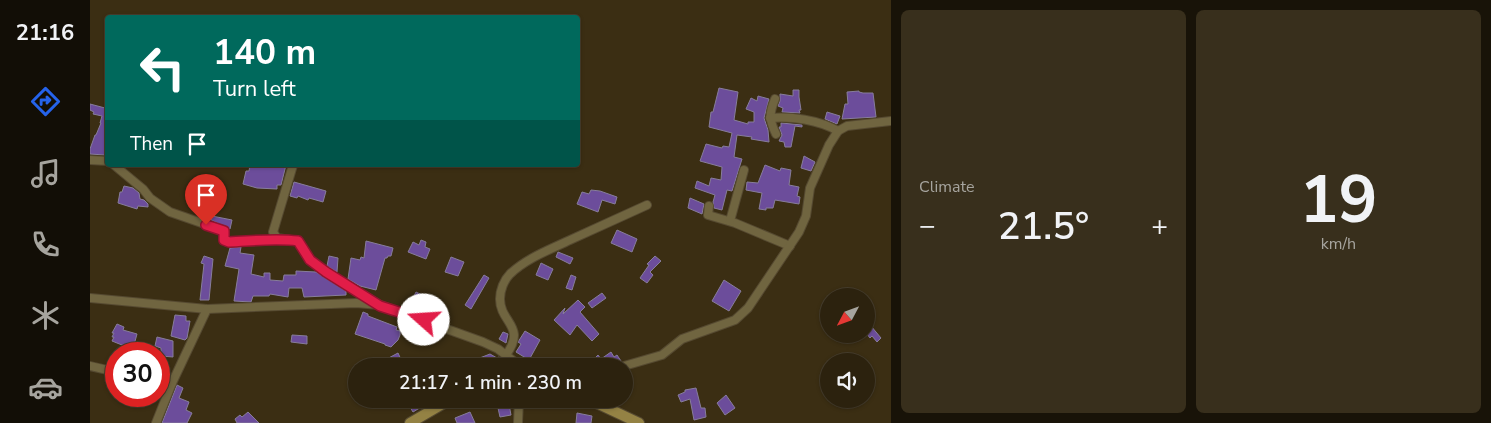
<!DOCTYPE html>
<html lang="en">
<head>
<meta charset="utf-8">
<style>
	:root { --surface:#2c220e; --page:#382f1c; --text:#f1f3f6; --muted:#a6a49e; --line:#483f2e; --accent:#2563eb }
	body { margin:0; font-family:"Nunito Sans",sans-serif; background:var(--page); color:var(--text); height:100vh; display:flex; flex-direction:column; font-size:19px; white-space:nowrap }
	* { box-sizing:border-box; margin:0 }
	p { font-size:16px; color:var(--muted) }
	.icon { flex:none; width:28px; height:28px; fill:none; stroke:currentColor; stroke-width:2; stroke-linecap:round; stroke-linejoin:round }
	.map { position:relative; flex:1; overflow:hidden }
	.sheet { display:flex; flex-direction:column; gap:10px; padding:10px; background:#181308; width:600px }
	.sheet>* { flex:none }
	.banner { position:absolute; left:15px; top:15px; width:475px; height:152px; border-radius:5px; box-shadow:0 1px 4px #0004,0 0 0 1px var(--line); background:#00695c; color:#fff; overflow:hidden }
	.needle { width:32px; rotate:229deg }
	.tools { position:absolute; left:730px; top:288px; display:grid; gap:10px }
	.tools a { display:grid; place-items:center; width:55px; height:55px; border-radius:50%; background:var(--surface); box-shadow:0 1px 4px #0004,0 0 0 1px var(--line); font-size:25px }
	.speed { position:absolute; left:15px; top:342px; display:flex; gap:10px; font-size:25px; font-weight:700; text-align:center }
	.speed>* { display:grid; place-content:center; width:65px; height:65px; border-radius:50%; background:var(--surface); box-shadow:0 1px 4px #0004,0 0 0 1px var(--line); line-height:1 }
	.speed .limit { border:8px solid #d22; background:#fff; color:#111 }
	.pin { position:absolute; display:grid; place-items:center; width:42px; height:42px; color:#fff; margin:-51px -21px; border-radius:50% 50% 50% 0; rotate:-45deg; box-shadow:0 0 5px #0007 }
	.pin .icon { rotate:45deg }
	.me { position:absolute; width:55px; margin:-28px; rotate:289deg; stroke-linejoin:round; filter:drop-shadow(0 0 4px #0008) }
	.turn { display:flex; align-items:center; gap:18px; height:105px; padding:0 25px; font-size:22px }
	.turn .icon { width:65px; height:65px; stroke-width:2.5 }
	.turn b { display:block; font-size:35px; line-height:42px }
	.then { display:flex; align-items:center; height:48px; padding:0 25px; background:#0003; gap:10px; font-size:19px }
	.big { font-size:38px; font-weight:600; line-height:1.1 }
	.sheet .tile { flex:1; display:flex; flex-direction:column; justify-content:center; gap:8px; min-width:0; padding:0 18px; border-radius:8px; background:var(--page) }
	.sheet .dial { align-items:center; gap:0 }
	.dial b { font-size:65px; line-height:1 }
	.heat { display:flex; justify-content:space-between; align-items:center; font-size:28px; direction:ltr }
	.sheet .tiles { flex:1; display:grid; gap:10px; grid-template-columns:repeat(2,1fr) }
	.trip { position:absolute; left:258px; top:358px; width:285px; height:50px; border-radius:25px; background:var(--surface); box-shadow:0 1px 4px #0004,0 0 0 1px var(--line); font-weight:600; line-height:50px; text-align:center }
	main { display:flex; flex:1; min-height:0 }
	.menu { display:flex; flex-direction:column; width:90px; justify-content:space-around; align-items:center; background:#120e06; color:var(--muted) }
	.menu .icon { width:35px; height:35px }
	.menu .active { color:var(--accent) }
	.menu b { font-size:22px; color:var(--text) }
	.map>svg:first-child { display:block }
</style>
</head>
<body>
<main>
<nav class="menu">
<b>21:16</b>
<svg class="icon active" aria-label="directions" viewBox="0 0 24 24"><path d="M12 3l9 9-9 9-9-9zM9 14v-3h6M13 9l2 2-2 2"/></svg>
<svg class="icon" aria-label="music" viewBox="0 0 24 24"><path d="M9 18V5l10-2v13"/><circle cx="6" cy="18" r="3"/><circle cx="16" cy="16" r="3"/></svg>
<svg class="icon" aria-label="phone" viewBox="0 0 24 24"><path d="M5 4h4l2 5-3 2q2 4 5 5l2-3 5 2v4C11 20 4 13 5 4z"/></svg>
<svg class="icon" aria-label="climate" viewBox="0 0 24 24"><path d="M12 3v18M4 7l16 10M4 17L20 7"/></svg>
<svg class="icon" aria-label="car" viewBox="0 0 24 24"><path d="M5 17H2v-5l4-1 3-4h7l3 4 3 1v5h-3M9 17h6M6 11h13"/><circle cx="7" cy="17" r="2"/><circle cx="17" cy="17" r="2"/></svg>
</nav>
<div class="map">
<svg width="801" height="423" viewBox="0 0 801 423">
	<rect width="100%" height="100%" fill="#3b2e13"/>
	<g fill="#6c4d9b" stroke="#877d9b">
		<path d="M629,88L648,92L644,120L658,124V122H664V112L656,109L661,98L667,101L668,96L679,99L674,118L678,130L679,142L661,139L662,137L647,135L644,157L652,159L642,191L637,190L632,210L624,208L623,202L625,195L605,188L607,181L619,186L621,178L631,180L632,167L610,161L616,144L632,148L633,146L639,147L642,133L619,127L621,112H623Z"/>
		<path d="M703,90H709V97L711,110H709L710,113L692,112L693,108L688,106L690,101V94L703,96Z"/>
		<path d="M769,91V92L773,93H783L786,117L752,119L755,104H758L757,92Z"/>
		<path d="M17,103L18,148L15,155L0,154V149L5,135H6L11,123H10L12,116L3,114L4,112L0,110V104L15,108Z"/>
		<path d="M737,112L750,116L747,124L735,119Z"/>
		<path d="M691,123L712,125V127L705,126L701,147H695L694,142L689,141L692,135L689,127H691Z"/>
		<path d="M714,156L725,162L721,171L711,168Z"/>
		<path d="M160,165H196L191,185H187V189L167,188L153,184L156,171H159Z"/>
		<path d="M675,165L690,171L691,168L701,170L699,185L709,187L707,196L710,197L709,204L685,200L683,208H676V210L669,209L672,193L656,190L657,182L668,183Z"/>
		<path d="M204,182L236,191L233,202L219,198L218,200L208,196L207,198L200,196Z"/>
		<path d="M34,186L43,188L49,193L50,199L54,200L58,204V207L48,206L47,209L28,203L30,192H32Z"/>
		<path d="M501,190L510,191L527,197L525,204L512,200L508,212L487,204L492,192L499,194Z"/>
		<path d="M600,198L614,204L612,214L598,208Z"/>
		<path d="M122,216L142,220L140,229L121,220Z"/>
		<path d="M527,230L547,239L542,252L521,243Z"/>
		<path d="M331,240L336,242L335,247L340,249L336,259L318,252L323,242L329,245Z"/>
		<path d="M276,241L303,248L301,256H298L297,258H295L286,290L270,286L258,279L261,258L270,260L271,257L274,258Z"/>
		<path d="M151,247L150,253L164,255L161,274L174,277V273H180V280L193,281L194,275H206V271L226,272L256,291V295L214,297L212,288H199L198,297L180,294L179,296H163L161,302L144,301L149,269L135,266L140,248Z"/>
		<path d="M468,252L483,258L480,264L466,257Z"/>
		<path d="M114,256L123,259L119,300H110L114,264L111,263Z"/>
		<path d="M239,256L248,258L247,272L237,266Z"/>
		<path d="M565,256L571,261L560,272L563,275L557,283L550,278L559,265L557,264Z"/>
		<path d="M361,257L374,262L368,276L355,272Z"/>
		<path d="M451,263L463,269L458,280L446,275Z"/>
		<path d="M394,275L399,278L381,309L375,305Z"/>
		<path d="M481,275L486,277L482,290L476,288Z"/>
		<path d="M634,280L651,291L639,311L622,301Z"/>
		<path d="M326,292L339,298L333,309L321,302Z"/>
		<path d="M512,293L516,298L502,308L498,303Z"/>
		<path d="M488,300L495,307L490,312L509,334L502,341L487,325L480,335L464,320L475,308L473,314Z"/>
		<path d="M273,312L278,314V316L307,327L306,330L310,331V335L308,340L301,347L295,345V344L265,334Z"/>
		<path d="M85,315L96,316V321H100L97,338L95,340L81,336Z"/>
		<path d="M776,320L791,338L787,342L782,336L780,338L776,333Z"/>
		<path d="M27,324L34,327L33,330L47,334L44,345L38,344L37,347L22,341L24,337H22L24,333H22Z"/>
		<path d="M435,331L450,340L439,360L426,352L431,344L428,342Z"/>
		<path d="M413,332L418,334L416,343L409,339Z"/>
		<path d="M202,335L217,336V344L201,342Z"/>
		<path d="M67,337L83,341V357L71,356V348L65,346Z"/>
		<path d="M521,352L524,357L527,355L531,361L525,366H497L508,355L511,359Z"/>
		<path d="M308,353L314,366H296L293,361Z"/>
		<path d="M400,354L407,358L409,357L417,364L408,366H369Z"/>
		<path d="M87,385L93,388L89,398L99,402L96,410L102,413L97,423H72Z"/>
		<path d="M606,388L611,408H615L616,417L604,420L600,399L591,402L588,395L595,392V390Z"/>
		<path d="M636,395L645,408L635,415L627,403Z"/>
		<path d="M315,399H329L333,406L323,412Z"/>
		<path d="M406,399H418L421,415L410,417Z"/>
		<path d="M158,412L169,423H147L145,419L150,415L152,417Z"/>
		<path d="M380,412L385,423H367L365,418Z"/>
		<path d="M487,413L502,416L501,423H486Z"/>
	</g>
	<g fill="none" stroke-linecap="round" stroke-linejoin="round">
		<g stroke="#564a31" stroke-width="10">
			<g id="street">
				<path d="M685,99C679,113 679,120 686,134"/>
				<path d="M680,118C701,116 729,120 748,131"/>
				<path d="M0,160L18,161"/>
				<path d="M24,165L53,189L60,198L80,212L132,230L135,232L134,238L137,242L175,241L187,238"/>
				<path d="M203,165L183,232L187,238L208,241L220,260L236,272L288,304"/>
				<path d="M619,206L618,215L645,223L700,246"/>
				<path d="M640,221L654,170"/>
				<path d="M0,298L117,309L266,303L290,305L393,342L408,349L430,366"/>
				<path d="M416,355C437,326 410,323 410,299C410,290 414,280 420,274C437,258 459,250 480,240C506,228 531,217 557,205"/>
				<path d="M0,366L26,372"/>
				<path d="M534,366L572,355L592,339L645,320L658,308L709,232L716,216L720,188L739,145L748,131L757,126L801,121"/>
				<path d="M69,381L82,383"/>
				<path d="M66,423L82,383L117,309"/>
				<path d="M428,423L429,399"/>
			</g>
		</g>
		<g stroke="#564a31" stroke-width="12">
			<g id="secondary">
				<path d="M498,399L549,423"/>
				<path d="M320,423L361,399"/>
			</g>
		</g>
		<use href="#street" stroke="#706540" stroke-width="8"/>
		<use href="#secondary" stroke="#948244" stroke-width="10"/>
	</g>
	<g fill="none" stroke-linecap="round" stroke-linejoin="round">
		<g stroke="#92132f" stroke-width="12">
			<path id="route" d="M116,225L134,231V240L139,242C162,241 185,238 208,241L220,260L236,272L290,306L334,320"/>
		</g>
		<use href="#route" stroke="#e11d48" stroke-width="9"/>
	</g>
</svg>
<div class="tools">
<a><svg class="needle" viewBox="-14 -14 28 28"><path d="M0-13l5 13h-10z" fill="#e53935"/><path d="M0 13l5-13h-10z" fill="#a6a49e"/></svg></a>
<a><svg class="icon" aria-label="sound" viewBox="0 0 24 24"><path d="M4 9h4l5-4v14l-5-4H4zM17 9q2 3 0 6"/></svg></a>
</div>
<div class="speed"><div class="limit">30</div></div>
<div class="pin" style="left:116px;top:225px;background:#d93025"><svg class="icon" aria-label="arrive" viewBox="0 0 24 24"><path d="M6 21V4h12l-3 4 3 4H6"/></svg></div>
<svg class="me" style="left:334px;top:320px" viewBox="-20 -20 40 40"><circle r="19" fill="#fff"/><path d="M0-13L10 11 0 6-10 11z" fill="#e11d48"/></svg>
<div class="trip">21:17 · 1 min · 230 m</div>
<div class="banner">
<div class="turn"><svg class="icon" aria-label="left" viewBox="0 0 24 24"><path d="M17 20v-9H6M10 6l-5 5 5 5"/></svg><div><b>140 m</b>Turn left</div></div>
<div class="then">Then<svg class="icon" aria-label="arrive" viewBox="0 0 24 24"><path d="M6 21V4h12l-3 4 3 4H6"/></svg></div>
</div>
</div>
<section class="sheet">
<div class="tiles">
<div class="tile"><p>Climate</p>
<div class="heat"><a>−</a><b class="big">21.5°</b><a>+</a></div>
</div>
<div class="tile dial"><b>19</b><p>km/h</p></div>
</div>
</section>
</main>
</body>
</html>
